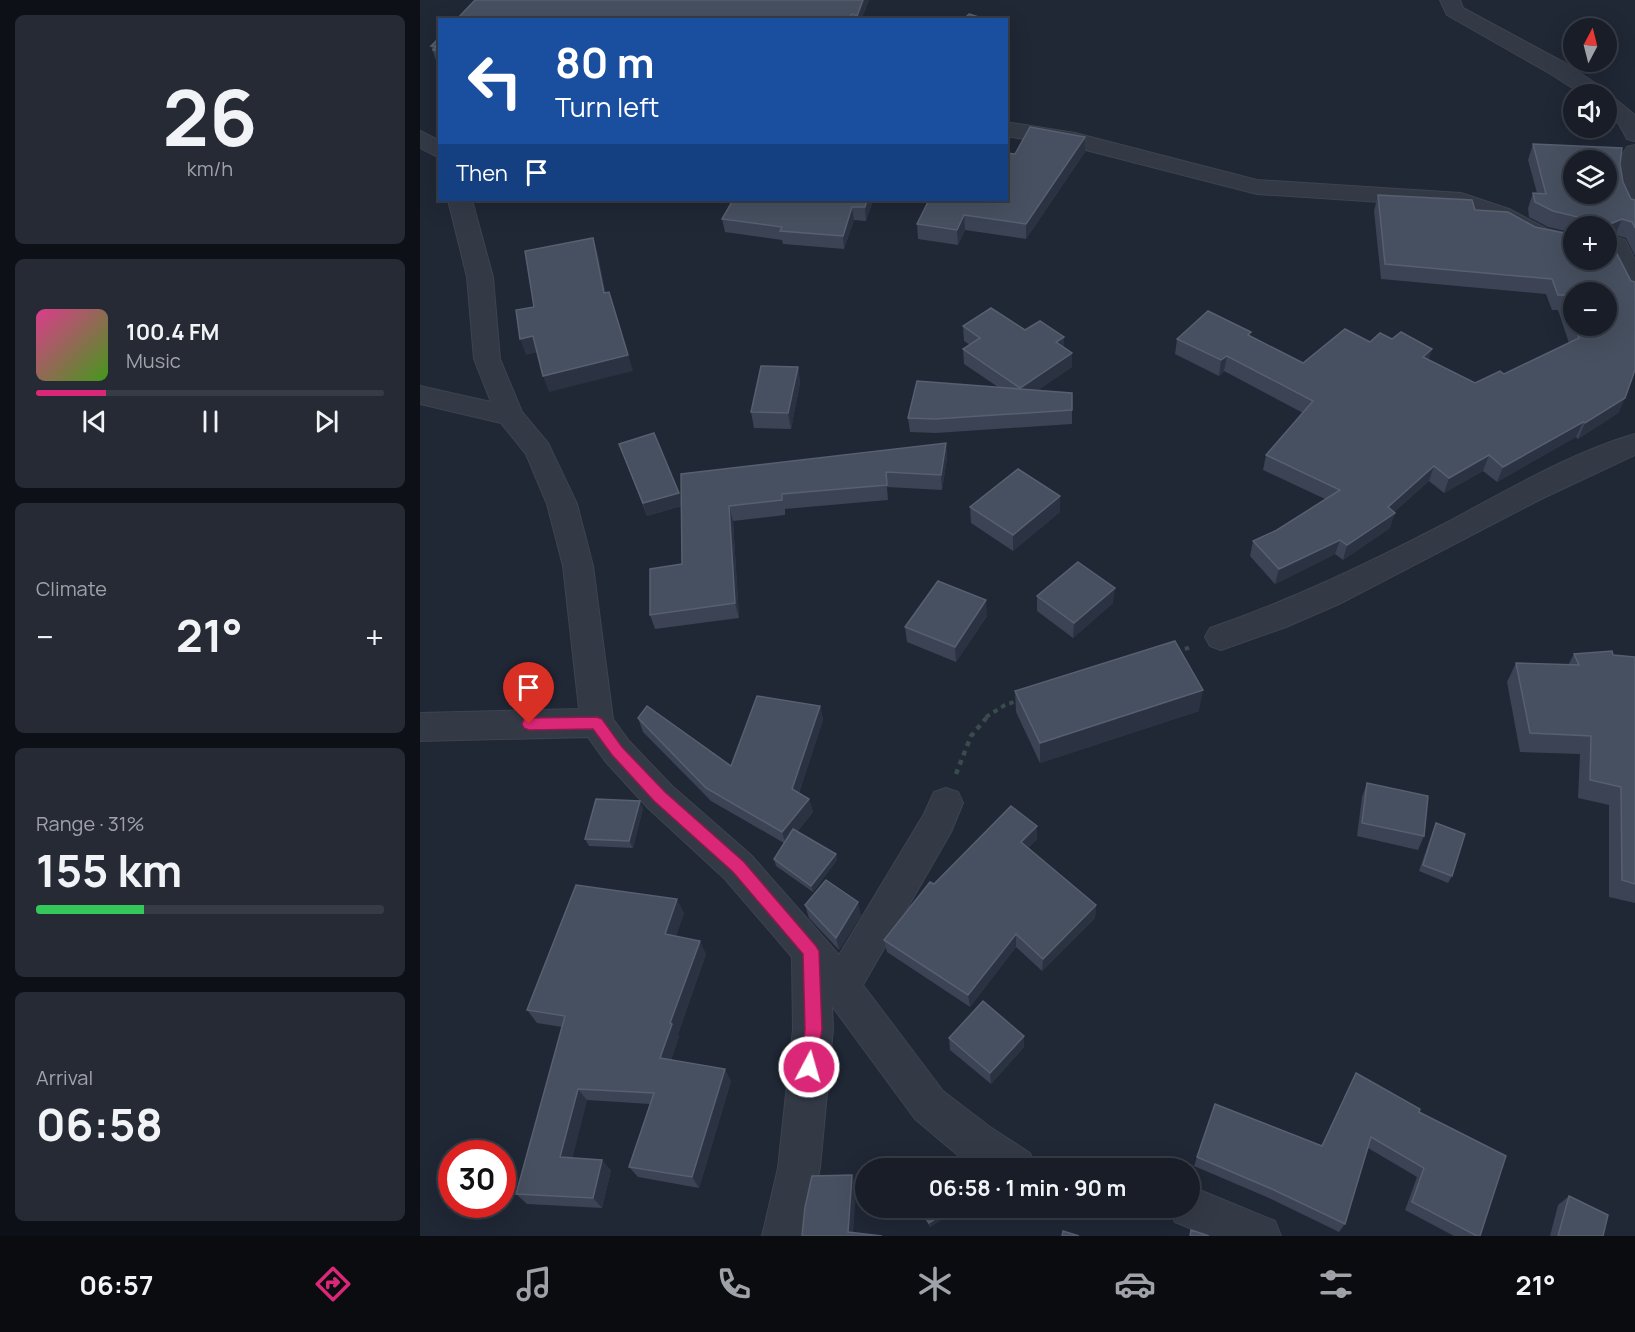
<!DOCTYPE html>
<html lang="en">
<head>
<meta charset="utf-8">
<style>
	:root { --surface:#181d28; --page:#252a34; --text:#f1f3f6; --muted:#9fa2a8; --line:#363b45; --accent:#db2777 }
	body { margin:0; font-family:Manrope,sans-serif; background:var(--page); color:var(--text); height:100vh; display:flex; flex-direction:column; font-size:22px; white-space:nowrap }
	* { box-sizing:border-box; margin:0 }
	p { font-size:20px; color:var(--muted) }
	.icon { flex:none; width:33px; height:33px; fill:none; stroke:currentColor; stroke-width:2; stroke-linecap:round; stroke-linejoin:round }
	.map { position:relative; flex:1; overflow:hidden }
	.side { display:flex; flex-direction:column; gap:15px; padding:15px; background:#0d1016; width:420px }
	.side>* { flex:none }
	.guide { position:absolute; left:18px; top:18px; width:570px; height:183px; border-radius:0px; box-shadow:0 6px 24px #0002,0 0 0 2px var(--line); background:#1a4fa0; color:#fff; overflow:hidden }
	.needle { width:39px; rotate:7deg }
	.fabs { position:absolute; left:1143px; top:18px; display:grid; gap:12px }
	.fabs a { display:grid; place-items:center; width:54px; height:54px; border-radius:50%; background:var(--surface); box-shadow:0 6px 24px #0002,0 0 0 2px var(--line); font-size:30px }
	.speed { position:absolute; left:18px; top:1140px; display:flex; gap:12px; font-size:30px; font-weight:700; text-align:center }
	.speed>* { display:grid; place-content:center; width:78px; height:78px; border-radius:50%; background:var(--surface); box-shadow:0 6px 24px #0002,0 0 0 2px var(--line); line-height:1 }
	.speed .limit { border:9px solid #d22; background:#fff; color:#111 }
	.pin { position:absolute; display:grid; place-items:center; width:51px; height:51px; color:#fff; margin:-62px -26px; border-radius:50% 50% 50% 0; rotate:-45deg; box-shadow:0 0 6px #0007 }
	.pin .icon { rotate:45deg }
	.me { position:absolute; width:66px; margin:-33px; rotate:6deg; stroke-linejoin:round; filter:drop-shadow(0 0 4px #0008) }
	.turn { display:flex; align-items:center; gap:21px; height:126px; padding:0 18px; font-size:27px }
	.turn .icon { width:78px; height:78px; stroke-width:2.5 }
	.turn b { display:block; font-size:42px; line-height:51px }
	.then { display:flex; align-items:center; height:57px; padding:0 18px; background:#0003; gap:12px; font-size:22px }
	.big { font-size:45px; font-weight:700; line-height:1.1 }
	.side .widget { flex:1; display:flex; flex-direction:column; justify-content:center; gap:9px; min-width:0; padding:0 21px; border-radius:9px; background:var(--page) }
	.side .dial { align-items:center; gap:0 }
	.dial b { font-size:78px; line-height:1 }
	.song { display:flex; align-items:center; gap:18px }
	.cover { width:72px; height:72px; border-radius:9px; background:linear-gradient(135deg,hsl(330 70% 55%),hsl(100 70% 35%)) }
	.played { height:6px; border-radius:3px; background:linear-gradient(90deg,var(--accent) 20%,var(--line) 20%) }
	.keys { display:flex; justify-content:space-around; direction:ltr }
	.heat { display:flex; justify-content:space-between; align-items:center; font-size:33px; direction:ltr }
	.charge { height:9px; border-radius:4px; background:linear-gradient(90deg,#34c759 31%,var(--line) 0) }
	.trip { position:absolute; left:435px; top:1158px; width:345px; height:60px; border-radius:30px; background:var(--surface); box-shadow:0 6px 24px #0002,0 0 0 2px var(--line); font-weight:700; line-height:60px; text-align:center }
	.tabs { display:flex; height:96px; justify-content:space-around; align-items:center; background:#0a0c10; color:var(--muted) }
	.tabs .icon { width:42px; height:42px }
	.tabs .selected { color:var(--accent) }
	.tabs b { font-size:27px; color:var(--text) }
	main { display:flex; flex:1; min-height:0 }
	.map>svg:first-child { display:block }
</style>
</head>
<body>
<main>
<section class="side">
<div class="widget dial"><b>26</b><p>km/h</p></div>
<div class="widget">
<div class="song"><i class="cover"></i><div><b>100.4 FM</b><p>Music</p></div></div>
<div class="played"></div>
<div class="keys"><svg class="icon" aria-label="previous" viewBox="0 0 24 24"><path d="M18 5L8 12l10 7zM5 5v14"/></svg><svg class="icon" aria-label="pause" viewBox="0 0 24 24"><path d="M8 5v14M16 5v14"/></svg><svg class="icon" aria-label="next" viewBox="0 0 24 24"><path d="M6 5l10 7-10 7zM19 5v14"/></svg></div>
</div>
<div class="widget"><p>Climate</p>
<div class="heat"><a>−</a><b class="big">21°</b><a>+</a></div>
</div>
<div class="widget"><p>Range · 31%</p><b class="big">155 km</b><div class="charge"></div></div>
<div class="widget"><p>Arrival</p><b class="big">06:58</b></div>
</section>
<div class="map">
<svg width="1215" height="1236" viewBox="0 0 1215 1236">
	<rect width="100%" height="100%" fill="#202735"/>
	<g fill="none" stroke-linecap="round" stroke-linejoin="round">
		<g stroke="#3d434f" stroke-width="2">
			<g id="street">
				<path d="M1020,0H1040L1043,8L1145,63L1184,89L1187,94H1162L1129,73L1027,15Z"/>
				<path d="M1186,97L1194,98L1215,115V141L1207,139L1199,124L1186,114Z"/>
				<path d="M586,122L655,133L837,180L1041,193L1089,209L1127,229L1154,235V250L1110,240L1073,219L1038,207L837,194L654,147L586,136Z"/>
				<path d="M0,131L20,141V158L0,148Z"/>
				<path d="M1215,145V215L1207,213C1192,192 1193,167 1207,147Z"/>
				<path d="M28,200H52L73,277L80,359L102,412L128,443L157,504L173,566L193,719L209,741L252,786L331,855L419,955L504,814L514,792L526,788L538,792L543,803L531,832L443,985L523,1091L570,1127L610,1153L616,1168H559L540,1157L495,1119L412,1006L413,1029L400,1168L384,1236H342L358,1168L373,1029L372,957L305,879L228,808L185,761L168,737L0,741V713L159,709L143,566L127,504L106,454L81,423L0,404V386L71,402L54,359L47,277Z"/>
				<path d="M1196,237L1205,240L1215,260V297L1206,295C1196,280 1186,258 1186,241Z"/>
				<path d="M1215,434V455L1121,499L919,604L866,627L801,650L790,646L785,637L790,628C872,600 949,563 1026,523C1084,492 1152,452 1215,434Z"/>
				<path d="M770,1186L855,1221L861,1236H789L755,1222L749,1208H770Z"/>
			</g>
		</g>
		<g stroke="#3a4b4e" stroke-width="4" stroke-dasharray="4.5 4.5" stroke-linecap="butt">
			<path d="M756,651L772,647"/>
			<path d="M566,717L585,705L600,700"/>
		</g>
		<path stroke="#3a4b4e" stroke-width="4.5" stroke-dasharray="5 5" stroke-linecap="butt" d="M536,774L551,736L568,716"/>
		<use href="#street" fill="#333a46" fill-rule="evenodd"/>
	</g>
	<g fill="#3b4354" fill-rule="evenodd">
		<path d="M449,0L441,20H36Z"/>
		<path d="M20,37V63H17L11,46Z"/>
		<path d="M665,137V152L606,239L545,230L538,245L498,239L497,224L595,154Z"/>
		<path d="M1113,144L1200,164L1203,182L1211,199L1215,200V256L1206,238L1195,235L1193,236L1205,398L1198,413L1158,439L1156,437L1077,482L1063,471L1024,493L1009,481L974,512L970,528L923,560L915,554L855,584L830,556L833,541L857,530L905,499L843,470L846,455L883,413L804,371L799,376L755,354L757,339L831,336L883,363L950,342L1009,360L1055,383L1084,374L1149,343L1138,310H1132L1126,294L961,279L954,211L958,195L1055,210L1154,260L1186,226H1154V233L1128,227L1109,217L1108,208L1113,193H1117L1108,160ZM1154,292L1186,326H1154Z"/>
		<path d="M453,200L446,221L434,220L424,249L363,244L362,240L305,232L302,219Z"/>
		<path d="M543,326L605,330L644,337V347L652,367L618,390L652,393V424L516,433L490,432L488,418L578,387L544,364L543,349L550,345L544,341Z"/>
		<path d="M378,367L380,383L371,429L334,428L331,412Z"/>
		<path d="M526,443L527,458L522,490L467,487L468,500L365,509V515L313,521L319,618L235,629L230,615L262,564L261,506L227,516L199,444L261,500Z"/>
		<path d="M550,507L640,512L593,551L551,523Z"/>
		<path d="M617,596L693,603L653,638L617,611Z"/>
		<path d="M567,616L536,662L487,642L485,627Z"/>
		<path d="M1154,654L1193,655L1215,657V903L1189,897V805L1158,798L1160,754L1100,752L1087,682L1096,663L1148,665Z"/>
		<path d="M595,691L779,711L620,763L596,712Z"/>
		<path d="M400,706L403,720L379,793L389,799L393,812L377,832L416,854L417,860L393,892L356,866L354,859L364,843L291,801L223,732L218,718L311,766Z"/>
		<path d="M947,783L1004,836L998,850L937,836L942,797Z"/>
		<path d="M223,808L213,848L169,846L165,839Z"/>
		<path d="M1016,823L1032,876L1028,883L999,871L1013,830Z"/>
		<path d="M617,839L608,848L676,905L675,918L622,971L596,947L550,1007L467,952L464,940L514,884Z"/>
		<path d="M385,905L441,915L419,950L389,918Z"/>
		<path d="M264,913L256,936L286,954L258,1034L259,1036L251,1060L311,1081L279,1188L218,1177L209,1167L230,1104L167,1100L152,1158L191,1170L182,1208L107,1204L96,1194L142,1027L117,1023L107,1010Z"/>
		<path d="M604,1036V1047L571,1084L530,1050L529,1038Z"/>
		<path d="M936,1073L999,1112L1060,1236H1034L985,1210L997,1177L948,1148L925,1224L919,1232L849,1198L774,1166L795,1104L901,1146Z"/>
		<path d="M1149,1196L1183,1236H1130L1138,1205Z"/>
		<path d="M499,1208H539L510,1227Z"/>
	</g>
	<g fill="#2b3343">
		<path d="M443,0H449L441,20H437V16Z"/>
		<path d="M665,137V152L606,239V224Z"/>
		<path d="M447,200H453L446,221L445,207Z"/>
		<path d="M432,207L434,220L424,249L423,236Z"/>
		<path d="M544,215L545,230L538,245L537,230Z"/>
		<path d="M1202,219L1195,235L1186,239L1190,224Z"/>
		<path d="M173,238L178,254L189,309L184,293Z"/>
		<path d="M189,292L213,371L129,392L123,376Z"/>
		<path d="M113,336L119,352L106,355L100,339Z"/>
		<path d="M644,337V352L636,342Z"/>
		<path d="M1012,349L1008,364L1003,357Z"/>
		<path d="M652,353V367L600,403V388Z"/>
		<path d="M807,356L804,371L799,376L801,360Z"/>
		<path d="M378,367L380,383L371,429L368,413Z"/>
		<path d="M1205,398L1198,413L1158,439L1165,423Z"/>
		<path d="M1163,422L1156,437L1077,482L1083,467Z"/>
		<path d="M526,443L527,458L522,490L521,475Z"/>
		<path d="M1069,455L1063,471L1024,493L1029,478Z"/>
		<path d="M1014,466L1009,481L969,517L975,513L970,528L923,560L927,545Z"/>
		<path d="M259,493L263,505L227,516L223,503Z"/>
		<path d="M640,496V512L593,551V535Z"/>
		<path d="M309,506L313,521L319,618L315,603Z"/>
		<path d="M920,540L915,554L855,584L859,569Z"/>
		<path d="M695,588L693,603L653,638L654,623Z"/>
		<path d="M566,600L567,616L536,662L535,647Z"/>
		<path d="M783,690L779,711L620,763V743Z"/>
		<path d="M400,706L403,720L376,802L372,789Z"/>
		<path d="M389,799L393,812L366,845L362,832Z"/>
		<path d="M220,801L223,808L213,848L209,841Z"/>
		<path d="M617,826V839L601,855V842Z"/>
		<path d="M416,854L417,860L393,892L391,886Z"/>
		<path d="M257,899L264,913L252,948L245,934Z"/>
		<path d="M438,902L441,915L419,950L416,938Z"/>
		<path d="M676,905L675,918L622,971L623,959Z"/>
		<path d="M596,934V947L550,1007L548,995Z"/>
		<path d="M280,941L286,954L258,1034L259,1036L248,1070L240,1058L250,1023Z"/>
		<path d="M604,1036V1047L571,1084L570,1073Z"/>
		<path d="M305,1069L311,1081L279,1188L272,1177Z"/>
		<path d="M158,1089L167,1100L150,1168L140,1157Z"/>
		<path d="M182,1160L191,1170L182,1208L173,1198Z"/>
		<path d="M432,1175L436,1187L433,1236L428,1232Z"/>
		<path d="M532,1208H539L510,1227L509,1223Z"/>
	</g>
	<g fill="#475060" stroke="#575f70" stroke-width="1.5" fill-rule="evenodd">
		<path d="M55,0H443L437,16L432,14L428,20H36Z"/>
		<path d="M549,14L568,20H543Z"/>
		<path d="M20,37V51L13,50L16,46H11Z"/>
		<path d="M610,127L665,137L606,224L544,215L537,230L497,224L509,200H586V153L595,154Z"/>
		<path d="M1113,144L1202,148L1200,164L1203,182L1211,199L1215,200V228L1212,222L1202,219L1190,224L1197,254L1211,281L1215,282V370L1205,398L1165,423L1163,422L1083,467L1069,455L1029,478L1014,466L968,507L975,513L927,545L920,540L859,569L833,541L857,530L920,490L846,455L893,401L807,356L801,360L757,339L788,311L831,332L828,335L883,363L925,329L950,342L960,333L972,339L981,332L1012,349L1003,357L1055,383L1080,371L1084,374L1159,338L1155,326H1186V292H1154V322L1144,295H1138L1132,279L965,264L958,195L1052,200L1055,210L1088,212L1115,227L1154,235V260H1186V226H1162V218L1133,211L1115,202L1113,193L1126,194ZM1154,160H1186V194H1154Z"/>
		<path d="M313,200H447L445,207H432L423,236L360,231L362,227L302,219Z"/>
		<path d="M173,238L184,293L189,292L208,355L123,376L113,336L100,339L96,310L114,307L105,251Z"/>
		<path d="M571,308L605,330L620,321L644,337L636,342L652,353L600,388L543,349L560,338L543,326Z"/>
		<path d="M341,366L378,367L368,413L331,412Z"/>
		<path d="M497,381L652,393V410L515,419L488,418Z"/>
		<path d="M234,433L259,493L223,503L199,444Z"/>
		<path d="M526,443L521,475L466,472L467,485L362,494V500L309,506L315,603L230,615V569L262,564L261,474Z"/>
		<path d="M598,469L640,496L593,535L550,507Z"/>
		<path d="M658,562L695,588L654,623L617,596Z"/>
		<path d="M518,581L566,600L535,647L485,627Z"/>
		<path d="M755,641L783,690L620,743L595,691Z"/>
		<path d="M1192,651L1193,655L1215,657V884L1202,880L1201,787L1170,780L1171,736L1110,733L1096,663L1159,665L1154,654Z"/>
		<path d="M337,696L400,706L372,789L389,799L362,832L286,788L218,718L227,706L311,766Z"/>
		<path d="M947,783L1008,796L1004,836L942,823Z"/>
		<path d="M176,799L220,801L209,841L165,839Z"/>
		<path d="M591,806L617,826L601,842L676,905L623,959L596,934L548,995L464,940L510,882L514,884Z"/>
		<path d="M1016,823L1045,834L1032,876L1003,865Z"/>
		<path d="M373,829L416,854L391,886L354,859Z"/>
		<path d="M406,880L438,902L416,938L385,905Z"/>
		<path d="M156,885L257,899L245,934L280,941L250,1023L252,1024L240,1058L305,1069L272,1177L209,1167L234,1093L158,1089L140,1157L182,1160L173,1198L96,1194L145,1016L107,1010Z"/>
		<path d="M563,1001L604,1036L570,1073L529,1038Z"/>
		<path d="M936,1073L1000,1109L999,1112L1086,1156L1060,1236H1057L992,1202L1004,1168L951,1137L925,1224L854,1190L777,1157L795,1104L902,1146Z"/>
		<path d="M432,1175L428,1232L462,1236H382L385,1207L392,1176Z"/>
		<path d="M1149,1196L1188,1215L1183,1236H1138Z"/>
		<path d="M500,1208H532L509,1223Z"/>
		<path d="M771,1230L789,1236H770Z"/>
		<path d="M643,1231L659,1236H642Z"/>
	</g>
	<path fill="#db2777" stroke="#8e194d" stroke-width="1.5" d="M177,717L182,719L202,747L245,792L324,862L396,946L399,951L402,1029L395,1073L389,1076L383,1073L381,1067L385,1029L383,954L313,872L234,801L192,755L173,729L109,730L104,728L102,724L104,719L109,718Z"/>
</svg>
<div class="fabs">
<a><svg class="needle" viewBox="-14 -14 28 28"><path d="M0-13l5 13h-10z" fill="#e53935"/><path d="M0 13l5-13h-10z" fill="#9fa2a8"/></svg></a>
<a><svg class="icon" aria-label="sound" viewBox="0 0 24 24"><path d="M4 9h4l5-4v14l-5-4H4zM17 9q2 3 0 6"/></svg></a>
<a><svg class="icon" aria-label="layers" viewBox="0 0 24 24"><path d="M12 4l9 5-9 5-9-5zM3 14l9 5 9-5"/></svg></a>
<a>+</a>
<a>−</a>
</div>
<div class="speed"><div class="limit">30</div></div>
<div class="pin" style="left:109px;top:724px;background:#d93025"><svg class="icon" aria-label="arrive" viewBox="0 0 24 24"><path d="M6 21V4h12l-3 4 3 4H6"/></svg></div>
<svg class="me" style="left:389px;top:1067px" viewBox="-20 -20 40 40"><circle r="17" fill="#db2777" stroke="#fff" stroke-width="3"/><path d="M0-11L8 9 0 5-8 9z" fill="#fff"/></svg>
<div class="trip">06:58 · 1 min · 90 m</div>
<div class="guide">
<div class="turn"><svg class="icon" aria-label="left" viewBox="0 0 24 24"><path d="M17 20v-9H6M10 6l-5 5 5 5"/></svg><div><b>80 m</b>Turn left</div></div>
<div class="then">Then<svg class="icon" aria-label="arrive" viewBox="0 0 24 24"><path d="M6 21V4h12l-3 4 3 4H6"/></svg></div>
</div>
</div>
</main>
<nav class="tabs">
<b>06:57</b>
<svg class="icon selected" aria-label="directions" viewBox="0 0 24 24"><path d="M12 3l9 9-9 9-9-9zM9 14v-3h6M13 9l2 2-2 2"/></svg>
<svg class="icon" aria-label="music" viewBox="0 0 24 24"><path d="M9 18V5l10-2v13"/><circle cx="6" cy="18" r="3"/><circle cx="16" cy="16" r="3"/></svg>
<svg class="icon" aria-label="phone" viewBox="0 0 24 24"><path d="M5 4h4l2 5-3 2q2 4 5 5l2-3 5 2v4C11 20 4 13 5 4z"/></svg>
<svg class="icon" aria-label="climate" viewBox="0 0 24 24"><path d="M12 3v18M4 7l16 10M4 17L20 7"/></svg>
<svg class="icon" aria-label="car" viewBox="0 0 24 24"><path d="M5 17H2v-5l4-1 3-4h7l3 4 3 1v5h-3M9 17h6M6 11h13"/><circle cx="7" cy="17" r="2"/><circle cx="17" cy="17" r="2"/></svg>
<svg class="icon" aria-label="filters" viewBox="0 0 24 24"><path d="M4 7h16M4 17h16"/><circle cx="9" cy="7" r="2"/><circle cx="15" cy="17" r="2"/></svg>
<b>21°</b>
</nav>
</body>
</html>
